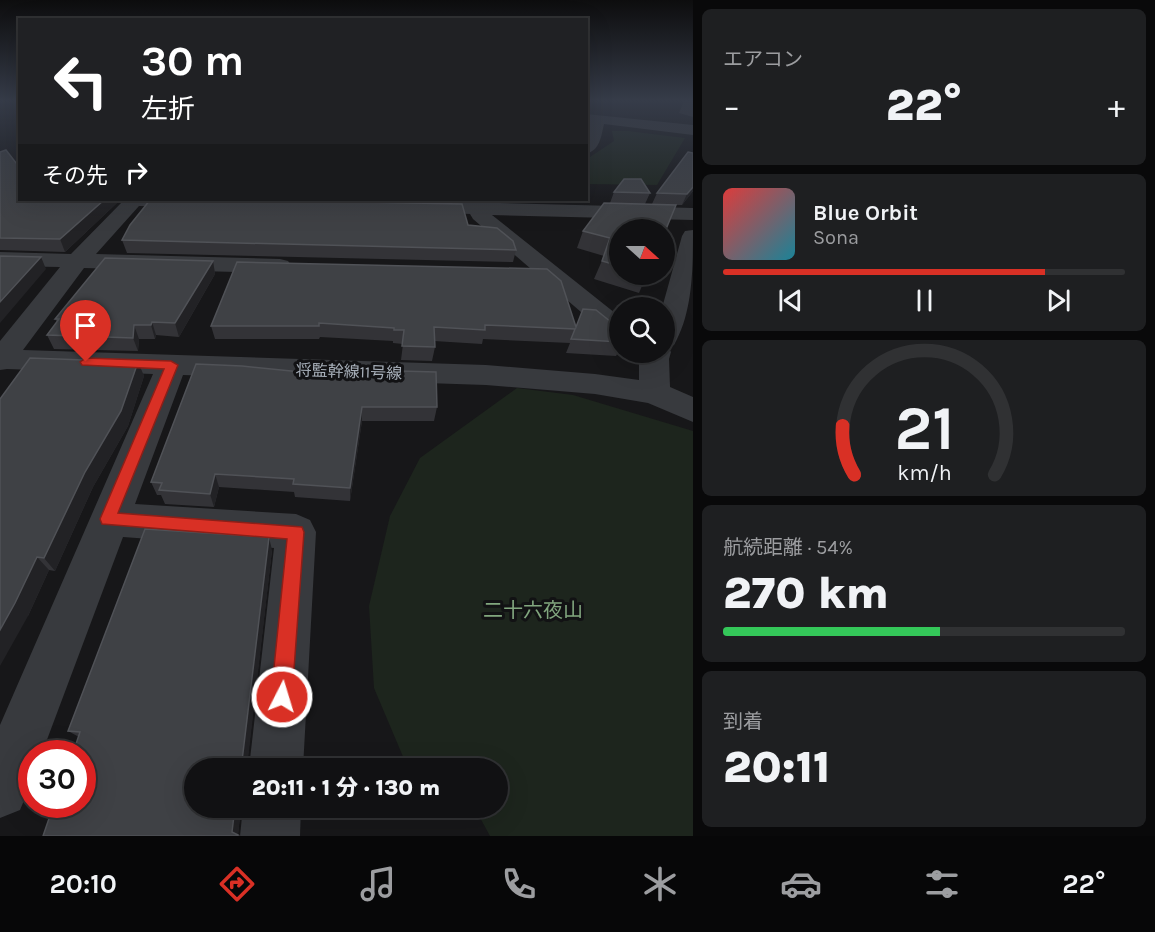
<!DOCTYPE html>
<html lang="ja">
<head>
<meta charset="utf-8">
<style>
	:root { --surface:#111113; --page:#1e1f21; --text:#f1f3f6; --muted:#9c9da0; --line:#303133; --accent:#d93025 }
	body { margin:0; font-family:Karla,"Noto Sans JP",sans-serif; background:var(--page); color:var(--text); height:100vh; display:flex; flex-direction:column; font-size:22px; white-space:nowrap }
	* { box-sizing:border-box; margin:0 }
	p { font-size:20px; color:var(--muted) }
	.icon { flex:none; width:33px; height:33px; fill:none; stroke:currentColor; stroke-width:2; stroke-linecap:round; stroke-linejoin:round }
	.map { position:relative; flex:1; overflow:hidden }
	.panel { display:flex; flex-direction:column; gap:9px; padding:9px; background:#09090a; width:462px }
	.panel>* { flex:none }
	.top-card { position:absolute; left:18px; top:18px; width:570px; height:183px; border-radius:0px; box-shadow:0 6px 24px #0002,0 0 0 2px var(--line); background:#202124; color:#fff; overflow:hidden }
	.needle { width:39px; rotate:111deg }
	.tools { position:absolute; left:609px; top:219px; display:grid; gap:12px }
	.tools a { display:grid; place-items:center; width:66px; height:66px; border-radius:50%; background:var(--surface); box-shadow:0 6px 24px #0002,0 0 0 2px var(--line); font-size:30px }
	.speed { position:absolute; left:18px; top:740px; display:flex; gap:12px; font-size:30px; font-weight:700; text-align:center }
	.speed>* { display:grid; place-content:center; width:78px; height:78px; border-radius:50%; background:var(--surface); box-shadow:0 6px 24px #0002,0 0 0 2px var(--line); line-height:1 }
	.speed .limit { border:9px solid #d22; background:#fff; color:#111 }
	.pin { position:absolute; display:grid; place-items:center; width:51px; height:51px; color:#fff; margin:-62px -26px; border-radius:50% 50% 50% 0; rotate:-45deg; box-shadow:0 0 6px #0007 }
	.pin .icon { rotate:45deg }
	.me { position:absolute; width:66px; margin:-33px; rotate:5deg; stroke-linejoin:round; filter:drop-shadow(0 0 4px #0008) }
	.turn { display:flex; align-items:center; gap:21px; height:126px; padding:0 24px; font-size:27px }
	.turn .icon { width:78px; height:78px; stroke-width:2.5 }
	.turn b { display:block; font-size:42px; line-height:51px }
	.then { display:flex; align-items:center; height:57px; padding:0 24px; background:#0003; gap:12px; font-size:22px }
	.big { font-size:45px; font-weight:800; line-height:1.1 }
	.panel .tile { flex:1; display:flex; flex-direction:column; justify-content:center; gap:9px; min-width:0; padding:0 21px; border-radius:9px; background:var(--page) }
	.panel .dial { align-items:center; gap:0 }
	.dial svg { height:156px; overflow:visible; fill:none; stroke:var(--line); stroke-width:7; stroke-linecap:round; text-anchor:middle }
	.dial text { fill:var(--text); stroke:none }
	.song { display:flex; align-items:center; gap:18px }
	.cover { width:72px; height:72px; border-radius:9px; background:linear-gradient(135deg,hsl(0 70% 55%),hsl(190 70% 35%)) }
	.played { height:6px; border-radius:3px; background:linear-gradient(90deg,var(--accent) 80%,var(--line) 80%) }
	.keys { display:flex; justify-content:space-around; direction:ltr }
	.heat { display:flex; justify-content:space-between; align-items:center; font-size:33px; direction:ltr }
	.charge { height:9px; border-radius:4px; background:linear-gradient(90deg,#34c759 54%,var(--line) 0) }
	.trip { position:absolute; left:184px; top:758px; width:324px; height:60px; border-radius:30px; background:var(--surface); box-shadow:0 6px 24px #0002,0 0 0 2px var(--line); font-weight:800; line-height:60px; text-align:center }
	.tab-bar { display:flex; height:96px; justify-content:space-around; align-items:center; background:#070708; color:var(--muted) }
	.tab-bar .icon { width:42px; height:42px }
	.tab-bar .on { color:var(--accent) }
	.tab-bar b { font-size:27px; color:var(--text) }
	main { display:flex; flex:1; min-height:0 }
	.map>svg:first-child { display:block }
</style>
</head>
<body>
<main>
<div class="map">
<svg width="693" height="836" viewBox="0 0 693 836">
	<rect width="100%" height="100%" fill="#171719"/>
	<g fill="#1d251d">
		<path d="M612,131H628L685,138L657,185L587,184V159L614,141Z"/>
		<path d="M517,388L573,395L693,431V836H490L478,814L468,807H498V768H410L407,766L374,688L369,606L390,516L420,458Z"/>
	</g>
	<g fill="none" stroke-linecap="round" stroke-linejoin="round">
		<g fill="#383a3e" fill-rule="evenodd">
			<path d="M586,114L693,125V135L604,124C601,137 600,150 586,154V133L590,123L586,122Z"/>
			<path d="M124,200L203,201L200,205L193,207L139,206L96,254L280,259L288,261L292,266L288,271L280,273L84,268L23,350L486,365L595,374L639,380V359L642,352H664V308H662L682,236L685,231L693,230C693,268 693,312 674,345L668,347L671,352L669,359L670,387L693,397V422L648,403L595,394L486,385L183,375L135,504L296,514L310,520L316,532L303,768H249L274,548L123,537L42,753H32V781L20,810L0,818V725L153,374L7,369L0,370V341L60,267L0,266V252L71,254Z"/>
			<path d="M419,201L693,208V220L492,215L620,317V339L610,337L473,219L470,214L412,211L409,207L412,203Z"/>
			<path d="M243,807H301L300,836H240Z"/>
		</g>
	</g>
	<g fill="#333337">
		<path d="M684,101H693V117L679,113Z"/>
		<path d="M0,152L20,200H120L65,252L0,250Z"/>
		<path d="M693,153V191L682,205H676L620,230V274H647L639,293L594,279L604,256L577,248L583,231L610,203L614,192L650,193L645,204H652L657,193Z"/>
		<path d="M468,225L516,250L513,262L127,253L122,240Z"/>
		<path d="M213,261L215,274L179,337L156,335L155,339H139L138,351L54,349L47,335L57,322L55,319Z"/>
		<path d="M237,262L576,327L620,334V349L616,356L566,353L570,343L483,339L482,344L434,341L435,347L432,361L401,360L403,344L393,343V341L320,337L319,339H215L211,326Z"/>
		<path d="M138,362L144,376L128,426L93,487L55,571L49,570L28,616L0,399Z"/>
		<path d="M196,364L437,407L434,421H362L350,501L295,497L294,492L219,487L214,507L165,504L161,495H157L151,482Z"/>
		<path d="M272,550L247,764L250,768H195L241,807L238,834L241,836H43L79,737L68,731Z"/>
	</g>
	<g fill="#222225">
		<path d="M693,187V191L682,205L687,194Z"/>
		<path d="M104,200H120L65,252L60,239Z"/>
		<path d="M41,257L46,269L0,323V302Z"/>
		<path d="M213,261L215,274L179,337L175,323Z"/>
		<path d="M152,322L156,335L155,339L151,325Z"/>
		<path d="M134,325L139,339L138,351L133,338Z"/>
		<path d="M138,362L144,376L128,426L93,487L55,571L44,558Z"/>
		<path d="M362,407V421L350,501V488Z"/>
		<path d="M215,474L219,487L214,507L210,494Z"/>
		<path d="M269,537L272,550L247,768L242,761Z"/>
		<path d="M37,557L49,570L28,616L0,666V630Z"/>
		<path d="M235,807H241L238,836L232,832Z"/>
	</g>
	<g fill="#3f4145" stroke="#505257" stroke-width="1.5">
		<path d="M6,150L20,168V200H104L60,239L0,238V152Z"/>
		<path d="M688,152L693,153V187L687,194L657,193Z"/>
		<path d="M624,179H641L650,193L614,192Z"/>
		<path d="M150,200H258L462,204L468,225L497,228L513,241L516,250L122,240L130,225Z"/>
		<path d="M604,203L676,205L664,234V230H620V266L602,261L610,238L583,231Z"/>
		<path d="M0,256L41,257L0,302Z"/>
		<path d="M105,258L213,261L175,323L152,322L151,325H134L133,338L47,335L59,319H55Z"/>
		<path d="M237,262L547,269L561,281L576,327L583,309L596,310L616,326L620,334V342L571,339L575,329L485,325V330L434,327L435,347L402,346L404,330H394V328L319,323V326H211Z"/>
		<path d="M30,358L138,362L121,411L85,472L44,558L37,557L15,603L0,630V399Z"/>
		<path d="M196,364L242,366L321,374H400V371L436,372L437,407H362L350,488L293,484L294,479L215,474L210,494L159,490L162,483L151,482Z"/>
		<path d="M145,529L269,537L242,761L247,764V768H195V807H235L232,832L238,835V836H43L54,804H82V753H73L80,732L68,731Z"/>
	</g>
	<linearGradient id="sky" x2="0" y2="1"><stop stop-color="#0d0d0e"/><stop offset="0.46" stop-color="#363c49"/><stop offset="1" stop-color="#363c49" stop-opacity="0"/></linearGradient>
	<rect width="693" height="218" fill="url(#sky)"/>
	<path fill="#d93025" stroke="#8d1f18" stroke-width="1.5" d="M86,358L171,361L178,365L118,513L302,527L304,532L292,697L289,705L282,708L274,705L271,697L287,539L102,524L100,519L164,369L82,365L80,362Z"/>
	<g text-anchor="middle" stroke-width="6" stroke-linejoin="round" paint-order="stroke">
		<g font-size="16" fill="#a8b0ba" stroke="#121214">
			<text transform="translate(349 371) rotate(2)" y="6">将監幹線11号線</text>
		</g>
		<g font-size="20" fill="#81a67e" stroke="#121214">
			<text x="533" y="617">二十六夜山</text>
		</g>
	</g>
</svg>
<div class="tools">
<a><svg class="needle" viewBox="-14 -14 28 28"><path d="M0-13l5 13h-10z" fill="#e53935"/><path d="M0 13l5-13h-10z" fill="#9c9da0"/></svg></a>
<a><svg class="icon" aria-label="search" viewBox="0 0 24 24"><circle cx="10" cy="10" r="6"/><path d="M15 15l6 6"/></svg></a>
</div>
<div class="speed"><div class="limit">30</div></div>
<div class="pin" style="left:86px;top:362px;background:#d93025"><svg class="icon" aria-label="arrive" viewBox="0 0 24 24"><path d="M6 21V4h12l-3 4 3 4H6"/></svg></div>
<svg class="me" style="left:282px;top:697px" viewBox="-20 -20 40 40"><circle r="17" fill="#d93025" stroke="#fff" stroke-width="3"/><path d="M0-11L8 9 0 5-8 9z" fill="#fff"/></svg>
<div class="trip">20:11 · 1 分 · 130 m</div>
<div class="top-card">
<div class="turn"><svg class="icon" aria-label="left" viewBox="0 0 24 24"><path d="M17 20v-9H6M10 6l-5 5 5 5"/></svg><div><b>30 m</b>左折</div></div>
<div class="then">その先<svg class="icon" aria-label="right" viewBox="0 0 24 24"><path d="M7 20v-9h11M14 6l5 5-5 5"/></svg></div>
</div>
</div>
<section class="panel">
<div class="tile"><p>エアコン</p>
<div class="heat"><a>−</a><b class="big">22°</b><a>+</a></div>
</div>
<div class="tile">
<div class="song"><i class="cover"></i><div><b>Blue Orbit</b><p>Sona</p></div></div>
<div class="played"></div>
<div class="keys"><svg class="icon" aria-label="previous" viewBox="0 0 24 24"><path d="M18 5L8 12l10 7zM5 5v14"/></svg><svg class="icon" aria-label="pause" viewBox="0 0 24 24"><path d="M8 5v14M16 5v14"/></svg><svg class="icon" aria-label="next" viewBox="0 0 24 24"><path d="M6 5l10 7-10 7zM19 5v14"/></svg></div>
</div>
<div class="tile dial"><svg viewBox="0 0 100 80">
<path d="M14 69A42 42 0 1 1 86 69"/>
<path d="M14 69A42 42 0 0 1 8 44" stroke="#d93025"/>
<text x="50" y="56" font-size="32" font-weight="700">21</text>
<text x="50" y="72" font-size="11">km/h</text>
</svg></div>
<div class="tile"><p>航続距離 · 54%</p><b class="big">270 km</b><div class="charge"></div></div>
<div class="tile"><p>到着</p><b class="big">20:11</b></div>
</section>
</main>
<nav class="tab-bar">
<b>20:10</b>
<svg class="icon on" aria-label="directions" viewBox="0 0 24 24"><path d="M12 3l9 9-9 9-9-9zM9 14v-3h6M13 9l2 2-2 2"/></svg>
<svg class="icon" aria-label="music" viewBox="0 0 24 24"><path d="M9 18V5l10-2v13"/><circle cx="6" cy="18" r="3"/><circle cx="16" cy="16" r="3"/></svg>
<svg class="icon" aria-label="phone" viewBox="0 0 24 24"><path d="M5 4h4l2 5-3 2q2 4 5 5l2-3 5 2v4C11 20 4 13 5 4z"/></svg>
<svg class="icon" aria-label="climate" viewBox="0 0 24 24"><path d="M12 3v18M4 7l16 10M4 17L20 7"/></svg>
<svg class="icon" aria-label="car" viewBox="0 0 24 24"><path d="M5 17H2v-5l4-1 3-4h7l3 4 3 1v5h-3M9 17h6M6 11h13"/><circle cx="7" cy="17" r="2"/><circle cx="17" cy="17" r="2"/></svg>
<svg class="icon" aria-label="filters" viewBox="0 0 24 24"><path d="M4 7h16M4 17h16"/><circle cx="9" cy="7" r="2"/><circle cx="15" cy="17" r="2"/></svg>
<b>22°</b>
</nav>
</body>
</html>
